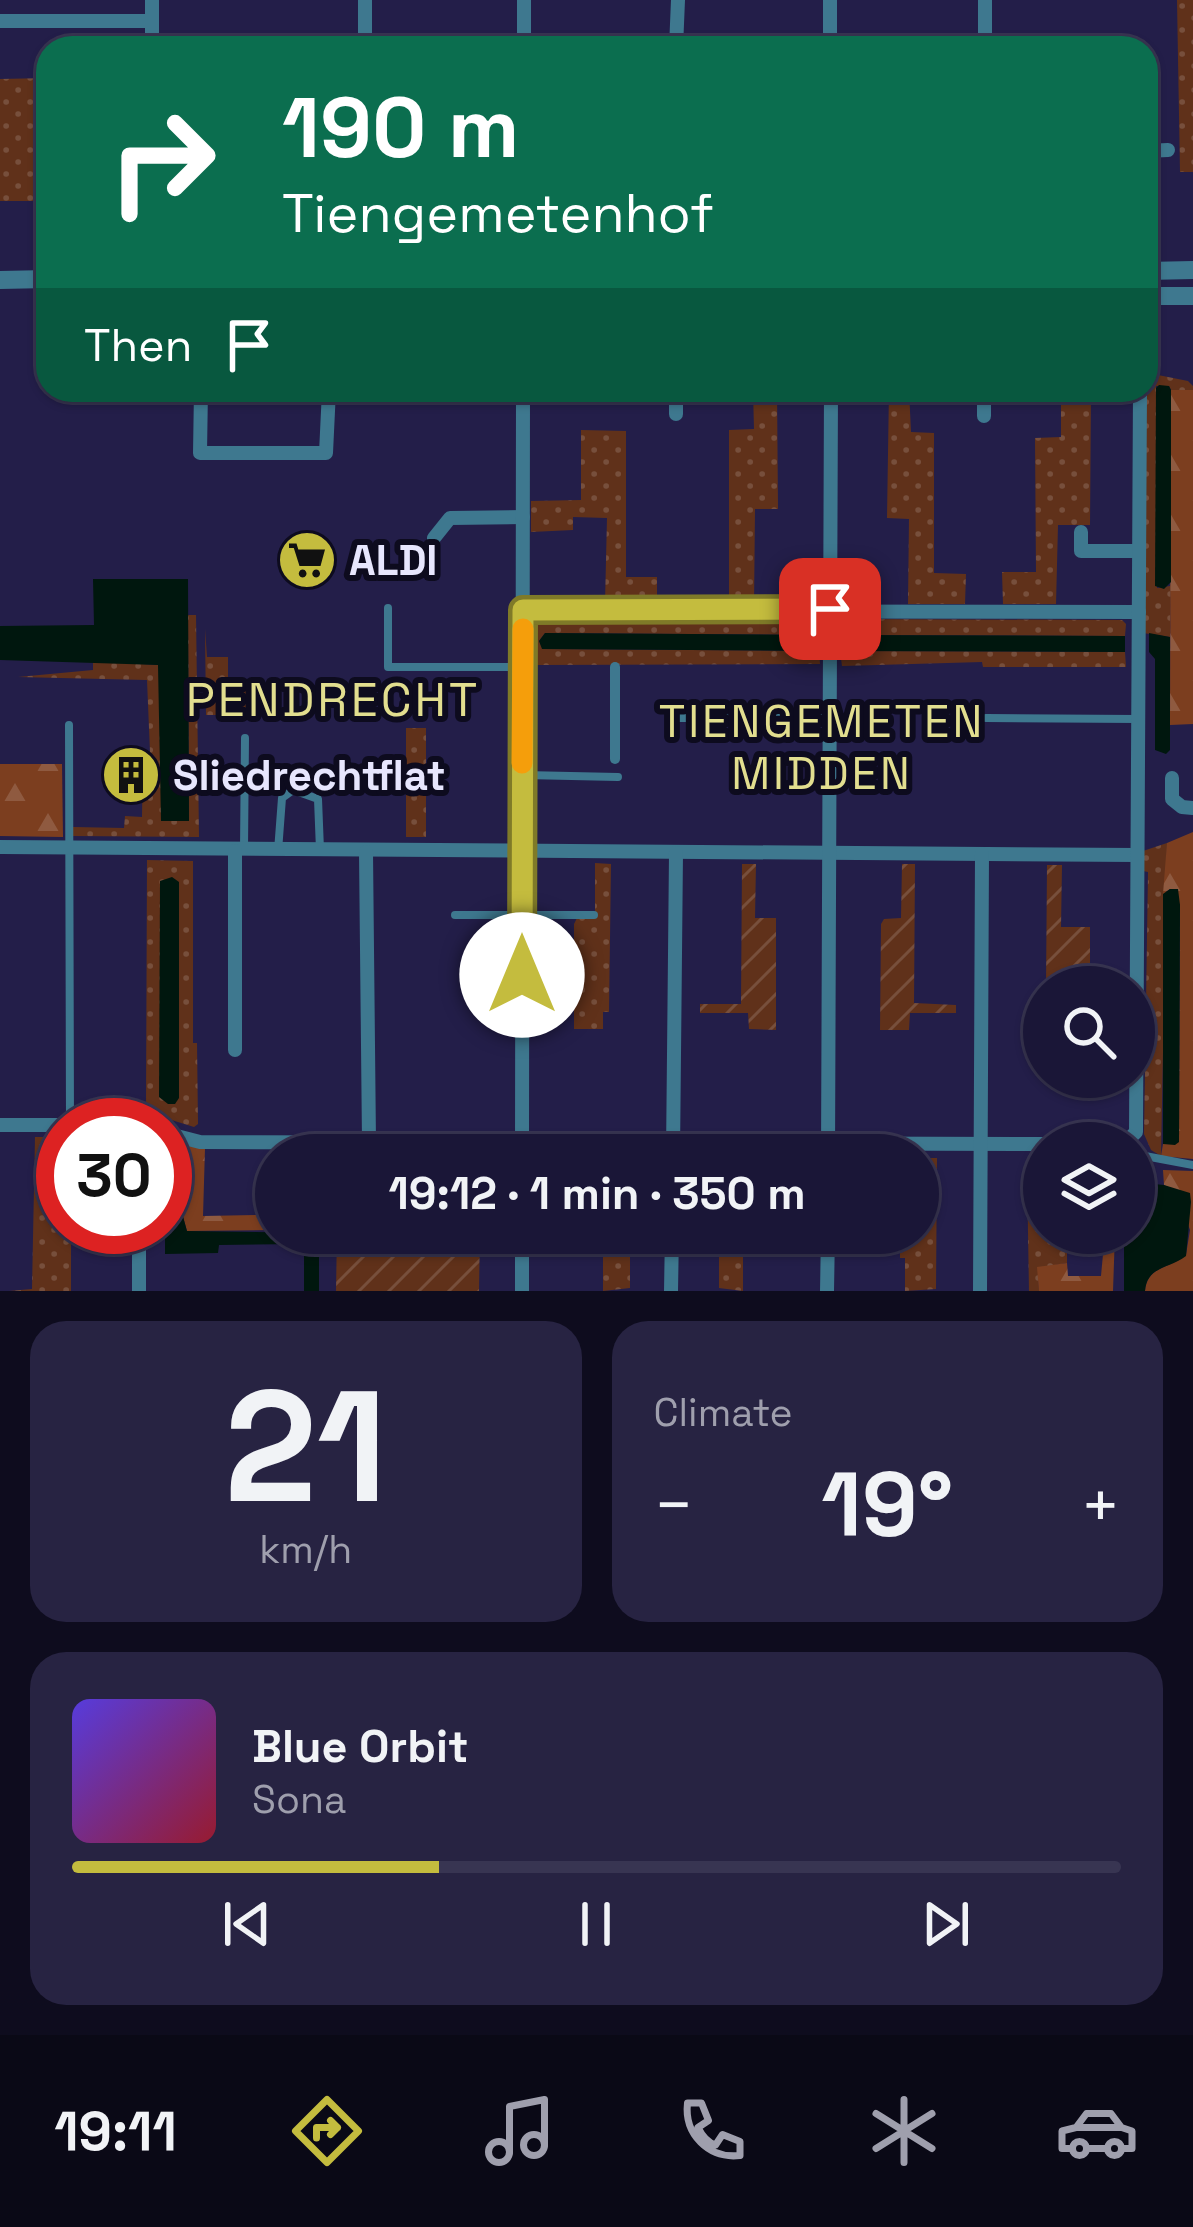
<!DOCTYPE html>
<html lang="en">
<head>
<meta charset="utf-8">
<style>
	:root { --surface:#1a1637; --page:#272342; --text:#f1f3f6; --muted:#9f9fad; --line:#383552; --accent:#c4bc3e }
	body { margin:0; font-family:"Space Grotesk",sans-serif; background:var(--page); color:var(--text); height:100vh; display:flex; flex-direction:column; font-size:45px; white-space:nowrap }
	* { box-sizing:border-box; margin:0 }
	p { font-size:39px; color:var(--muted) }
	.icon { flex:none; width:66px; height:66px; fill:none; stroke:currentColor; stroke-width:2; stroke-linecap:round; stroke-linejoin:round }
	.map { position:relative; height:1291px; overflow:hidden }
	.details { display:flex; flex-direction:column; gap:30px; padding:30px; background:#0e0c1e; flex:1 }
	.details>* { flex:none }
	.guide { position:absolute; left:36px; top:36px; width:1122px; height:366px; border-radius:36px; box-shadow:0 3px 9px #0004,0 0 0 3px var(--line); background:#0b6e4f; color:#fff; overflow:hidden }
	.controls { position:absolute; left:1023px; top:966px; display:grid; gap:24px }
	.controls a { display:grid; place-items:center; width:132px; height:132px; border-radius:50%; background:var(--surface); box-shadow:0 3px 9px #0004,0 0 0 3px var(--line); font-size:60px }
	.speed { position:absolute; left:36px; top:1098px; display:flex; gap:24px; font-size:60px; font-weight:700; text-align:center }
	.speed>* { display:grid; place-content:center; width:156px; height:156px; border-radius:50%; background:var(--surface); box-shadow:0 3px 9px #0004,0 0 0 3px var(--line); line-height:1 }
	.speed .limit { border:18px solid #d22; background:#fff; color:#111 }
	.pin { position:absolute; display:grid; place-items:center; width:102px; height:102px; color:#fff; margin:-51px; border-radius:24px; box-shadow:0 6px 18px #0006 }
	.me { position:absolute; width:132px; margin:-66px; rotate:0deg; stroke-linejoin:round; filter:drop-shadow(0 0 9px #0008) }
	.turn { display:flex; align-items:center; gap:42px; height:252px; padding:0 48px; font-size:54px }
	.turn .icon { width:156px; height:156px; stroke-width:2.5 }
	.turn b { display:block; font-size:84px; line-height:102px }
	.then { display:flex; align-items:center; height:114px; padding:0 48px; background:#0003; gap:24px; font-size:45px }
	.big { font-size:90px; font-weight:700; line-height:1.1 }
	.details .widget { flex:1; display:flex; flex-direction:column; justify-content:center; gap:18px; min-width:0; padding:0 42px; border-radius:36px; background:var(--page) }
	.details .dial { align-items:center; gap:0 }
	.dial b { font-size:156px; line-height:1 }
	.song { display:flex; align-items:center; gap:36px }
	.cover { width:144px; height:144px; border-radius:18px; background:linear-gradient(135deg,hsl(250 70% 55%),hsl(350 70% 35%)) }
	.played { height:12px; border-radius:6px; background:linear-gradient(90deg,var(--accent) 35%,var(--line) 35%) }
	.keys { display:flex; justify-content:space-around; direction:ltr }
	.heat { display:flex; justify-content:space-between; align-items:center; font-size:66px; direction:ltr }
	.details .tiles { flex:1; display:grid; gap:30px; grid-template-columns:1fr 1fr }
	.widget:last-child { grid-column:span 2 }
	.trip { position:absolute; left:255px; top:1134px; width:684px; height:120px; border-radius:60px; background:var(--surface); box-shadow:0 3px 9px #0004,0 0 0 3px var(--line); font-weight:700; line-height:120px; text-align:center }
	.tabs { display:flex; height:192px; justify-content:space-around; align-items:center; background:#0a0916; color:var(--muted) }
	.tabs .icon { width:84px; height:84px }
	.tabs .selected { color:var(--accent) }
	.tabs b { font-size:54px; color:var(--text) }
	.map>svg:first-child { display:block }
</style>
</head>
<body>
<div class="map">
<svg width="1193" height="1291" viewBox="0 0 1193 1291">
	<defs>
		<pattern id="grass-dots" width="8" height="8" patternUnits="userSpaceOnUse" patternTransform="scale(3)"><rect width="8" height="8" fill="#60311a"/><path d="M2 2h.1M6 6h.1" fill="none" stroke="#774f3c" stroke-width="1.8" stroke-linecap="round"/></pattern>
		<pattern id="forest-firs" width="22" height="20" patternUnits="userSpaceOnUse" patternTransform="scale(3)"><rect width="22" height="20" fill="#7c3e1f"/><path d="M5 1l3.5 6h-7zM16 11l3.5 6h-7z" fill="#8f5a40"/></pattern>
		<pattern id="garden-furrows" width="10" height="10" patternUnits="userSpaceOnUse" patternTransform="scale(3)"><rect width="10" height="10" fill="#60311a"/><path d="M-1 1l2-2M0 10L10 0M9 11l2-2" fill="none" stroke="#774f3c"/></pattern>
	</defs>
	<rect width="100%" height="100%" fill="#231e49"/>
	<g fill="url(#grass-dots)">
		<path d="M1177,0H1193V172H1180Z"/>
		<path d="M48,78V201H0V79Z"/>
		<path d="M1153,374L1188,381L1193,386V390H1171L1169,386H1156L1157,588L1170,586L1171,582L1170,637L1143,633L1146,378Z"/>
		<path d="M753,390H777L778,509H755L754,605H729V430L754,429Z"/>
		<path d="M889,390H909L911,432L934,433V573L966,574L965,604H908L909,519L887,518Z"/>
		<path d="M1061,390H1091L1090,525H1058L1056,604H1003L1002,572H1036L1035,438L1061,437Z"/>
		<path d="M581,430L626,431V577H657V604L605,603L607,518L573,517V530L531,532V501L581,500Z"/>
		<path d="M188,615H196L199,837L73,836V827L124,828L125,816L142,817L143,753L150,752L147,680L18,677L93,670V661L158,665L189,821Z"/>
		<path d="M541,618L820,619L819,635L545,633L539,641L543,649L819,651L820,664L537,665L534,625Z"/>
		<path d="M840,619L1122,620L1126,624L1125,636L840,635Z"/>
		<path d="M205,629L207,657H228V680H254L256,715H206Z"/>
		<path d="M840,651L1125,652L1126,667H983L982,662L842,666Z"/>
		<rect x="406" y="728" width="20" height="109"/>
		<path d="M1167,843L1161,1156L1151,1150L1144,1134L1148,872L1143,871V851Z"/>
		<path d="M147,860L193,861V1043H197L198,1124L194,1127L146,1112Z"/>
		<path d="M595,863L611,864L609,1012H603V1029H574V924L577,918H595Z"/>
		<path d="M35,1137H63V1227H71V1291H9L32,1289Z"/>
		<path d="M918,1158H937L936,1289L905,1291V1258H900V1233H918Z"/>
		<path d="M1039,1158H1044V1233H1067V1263L1038,1268L1039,1291H1029L1027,1171L1036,1167Z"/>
		<path d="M594,1233H630V1288L603,1291V1256H594Z"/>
		<path d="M719,1233H755V1256L743,1257V1291L719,1288Z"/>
	</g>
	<g fill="url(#forest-firs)">
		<path d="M1171,390H1193V724L1170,725Z"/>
		<path d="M0,764H62L63,837L0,836Z"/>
		<path d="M1193,832V1159L1161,1156L1163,1144L1179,1142L1180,905L1170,889L1163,894L1167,843Z"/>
		<path d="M182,1145L205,1148L203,1216L257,1215V1208H276V1230L187,1231L182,1213Z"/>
		<path d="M1163,1170L1193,1171V1291H1145C1147,1266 1169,1269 1186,1255L1190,1230L1176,1191L1164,1185Z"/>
		<path d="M1105,1233H1115L1113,1291H1039L1037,1267L1067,1263L1068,1276H1101Z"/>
	</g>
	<g fill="url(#garden-furrows)">
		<path d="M742,864H756L755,918H776V1030L749,1029L748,1013H700V1004H741Z"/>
		<path d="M902,864H915L914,1003L956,1005V1013H910L909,1030H880L881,924L884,919L901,918Z"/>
		<path d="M1047,865H1062L1061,927H1090V987H1046Z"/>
		<path d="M337,1233H480L479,1291H336Z"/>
	</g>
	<g fill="#00170e">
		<path d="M1159,385L1169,386L1171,390V582L1164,589L1155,586L1156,388Z"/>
		<path d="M93,579H188L189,821H161L158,665L0,660V626L94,625Z"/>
		<path d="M545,633L819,635V651L542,649L539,641Z"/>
		<path d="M1149,633L1170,637V750L1166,754L1155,750V659L1149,652Z"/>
		<path d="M840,635L1125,636V652L840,651Z"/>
		<path d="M172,877L179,882V1098L175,1104H168L159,1097L160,881Z"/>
		<path d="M1170,889H1178L1180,905L1179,1142L1175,1145L1163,1144V894Z"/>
		<path d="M169,1165L182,1167V1213L187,1231L319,1233V1291H304V1251L298,1244L219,1245L218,1253L165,1254V1171Z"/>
		<path d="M1134,1182L1164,1185L1190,1193L1191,1202L1186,1256C1169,1269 1147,1266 1145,1291H1124V1233H1134Z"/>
	</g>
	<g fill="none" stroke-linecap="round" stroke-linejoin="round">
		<g stroke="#3e788f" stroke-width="8">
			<path d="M388,608V667H523"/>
			<path d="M675,718H828"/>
			<path d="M986,718L1138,719"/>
			<path d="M69,725L70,1125"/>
			<path d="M524,775L618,777"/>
			<path d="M244,850L245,738"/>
			<path d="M278,851L282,798L293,790L318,799L320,850"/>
			<path d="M455,915H594"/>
			<path d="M1134,1147L1145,1156L1193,1165"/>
		</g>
		<path stroke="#3e788f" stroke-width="10" d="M615,667V759"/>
		<g stroke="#3e788f" stroke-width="14">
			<path d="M365,0V48"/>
			<path d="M524,0V48"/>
			<path d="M830,0V48"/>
			<path d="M0,21H152"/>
			<path d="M152,48V0"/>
			<path d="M676,48L678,0"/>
			<path d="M985,48V0"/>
			<path d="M1146,151L1168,150"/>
			<path d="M201,390L200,453H326L329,390"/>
			<path d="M984,390V416"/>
			<path d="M676,414V390"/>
			<path d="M1081,532V551H1139"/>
			<path d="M434,538L450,518L523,517"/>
			<path d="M523,611L1139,612"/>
			<path d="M1172,778V799L1182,807L1193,808"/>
			<path d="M0,847L1137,855"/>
			<path d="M235,851V1050"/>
			<path d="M366,852L369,1142"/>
			<path d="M0,1125H63"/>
			<path d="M165,1133L200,1142L1044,1144"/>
			<path d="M1125,1143L1136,1132L1140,390"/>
			<path d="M522,1155L523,390"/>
			<path d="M673,1155L676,853"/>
			<path d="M828,1155L831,390"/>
			<path d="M139,1291V1227"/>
			<path d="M522,1291V1233"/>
			<path d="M671,1291L672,1233"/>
			<path d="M827,1291L828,1233"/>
			<path d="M980,1291L982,854"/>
		</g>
		<g stroke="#3e788f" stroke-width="18">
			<path d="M1146,271L1193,270"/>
			<path d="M0,280L48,279"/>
			<path d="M1146,296H1193"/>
		</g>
	</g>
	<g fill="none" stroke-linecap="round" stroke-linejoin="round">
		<g stroke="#7f7a28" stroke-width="30">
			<path id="route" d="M522,975L523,610L830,609"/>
		</g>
		<use href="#route" stroke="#c4bc3e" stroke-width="21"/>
		<path stroke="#f59e0b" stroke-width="21" d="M522,763L523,629"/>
	</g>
	<defs>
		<g id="supermarket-disc" transform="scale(3)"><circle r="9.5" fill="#c4bc3e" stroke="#0d0b1e"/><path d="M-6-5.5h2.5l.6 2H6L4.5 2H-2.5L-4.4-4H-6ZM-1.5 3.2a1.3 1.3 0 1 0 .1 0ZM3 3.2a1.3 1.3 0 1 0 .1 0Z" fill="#111"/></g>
		<g id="building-disc" transform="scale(3)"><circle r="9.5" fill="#c4bc3e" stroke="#0d0b1e"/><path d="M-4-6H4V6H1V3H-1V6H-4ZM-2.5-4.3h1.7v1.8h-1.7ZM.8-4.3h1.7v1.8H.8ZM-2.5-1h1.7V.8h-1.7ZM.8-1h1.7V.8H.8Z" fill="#111"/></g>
	</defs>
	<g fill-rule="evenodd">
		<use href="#supermarket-disc" x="307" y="560"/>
		<use href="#building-disc" x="131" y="775"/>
	</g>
	<g text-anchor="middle" stroke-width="12" stroke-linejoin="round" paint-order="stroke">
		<g font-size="42" font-weight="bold" fill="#e7e6fd" stroke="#0d0b1e" text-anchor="start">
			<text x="349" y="575">ALDI</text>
			<text x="173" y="790">Sliedrechtflat</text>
		</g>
		<g font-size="45" letter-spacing="3" fill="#e2de8f" stroke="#0d0b1e">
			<text x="822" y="737">TIENGEMETEN<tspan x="822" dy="52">MIDDEN</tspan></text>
		</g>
		<g font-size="48" letter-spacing="3" fill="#e2de8f" stroke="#0d0b1e">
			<text x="333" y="716">PENDRECHT</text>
		</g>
	</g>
</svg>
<div class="controls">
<a><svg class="icon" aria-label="search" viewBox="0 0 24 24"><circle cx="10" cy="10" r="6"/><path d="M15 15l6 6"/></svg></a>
<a><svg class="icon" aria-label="layers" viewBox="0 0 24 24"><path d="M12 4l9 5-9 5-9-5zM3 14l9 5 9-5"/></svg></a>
</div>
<div class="speed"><div class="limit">30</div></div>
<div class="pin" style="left:830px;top:609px;background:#d93025"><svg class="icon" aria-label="arrive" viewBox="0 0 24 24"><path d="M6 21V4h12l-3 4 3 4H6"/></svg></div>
<svg class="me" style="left:522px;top:975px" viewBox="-20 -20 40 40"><circle r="19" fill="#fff"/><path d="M0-13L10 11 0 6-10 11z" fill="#c4bc3e"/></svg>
<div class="trip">19:12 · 1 min · 350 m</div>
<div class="guide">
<div class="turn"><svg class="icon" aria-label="right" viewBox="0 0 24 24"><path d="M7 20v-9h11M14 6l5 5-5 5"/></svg><div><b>190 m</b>Tiengemetenhof</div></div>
<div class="then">Then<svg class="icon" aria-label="arrive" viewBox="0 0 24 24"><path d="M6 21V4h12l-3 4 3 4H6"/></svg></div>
</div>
</div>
<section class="details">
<div class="tiles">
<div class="widget dial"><b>21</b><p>km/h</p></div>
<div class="widget"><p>Climate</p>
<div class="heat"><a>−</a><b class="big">19°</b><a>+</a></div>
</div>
<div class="widget">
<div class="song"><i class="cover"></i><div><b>Blue Orbit</b><p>Sona</p></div></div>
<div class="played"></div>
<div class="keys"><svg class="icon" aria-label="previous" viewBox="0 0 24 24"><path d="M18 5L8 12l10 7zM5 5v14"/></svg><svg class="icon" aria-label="pause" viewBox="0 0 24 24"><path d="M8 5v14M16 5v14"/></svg><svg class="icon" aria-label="next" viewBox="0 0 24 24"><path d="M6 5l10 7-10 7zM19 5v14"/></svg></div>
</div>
</div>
</section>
<nav class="tabs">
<b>19:11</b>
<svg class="icon selected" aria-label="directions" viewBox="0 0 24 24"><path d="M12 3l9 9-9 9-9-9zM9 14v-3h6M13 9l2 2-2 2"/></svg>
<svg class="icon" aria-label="music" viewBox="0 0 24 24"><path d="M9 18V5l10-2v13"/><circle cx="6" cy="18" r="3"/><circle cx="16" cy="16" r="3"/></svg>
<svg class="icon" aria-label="phone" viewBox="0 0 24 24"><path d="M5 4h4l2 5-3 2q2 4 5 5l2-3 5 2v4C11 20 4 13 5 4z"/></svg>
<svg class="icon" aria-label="climate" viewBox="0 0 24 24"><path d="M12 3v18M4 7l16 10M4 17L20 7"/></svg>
<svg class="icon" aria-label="car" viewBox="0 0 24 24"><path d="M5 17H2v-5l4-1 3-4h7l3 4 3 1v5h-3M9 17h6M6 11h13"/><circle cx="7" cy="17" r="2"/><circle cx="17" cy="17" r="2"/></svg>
</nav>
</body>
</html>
